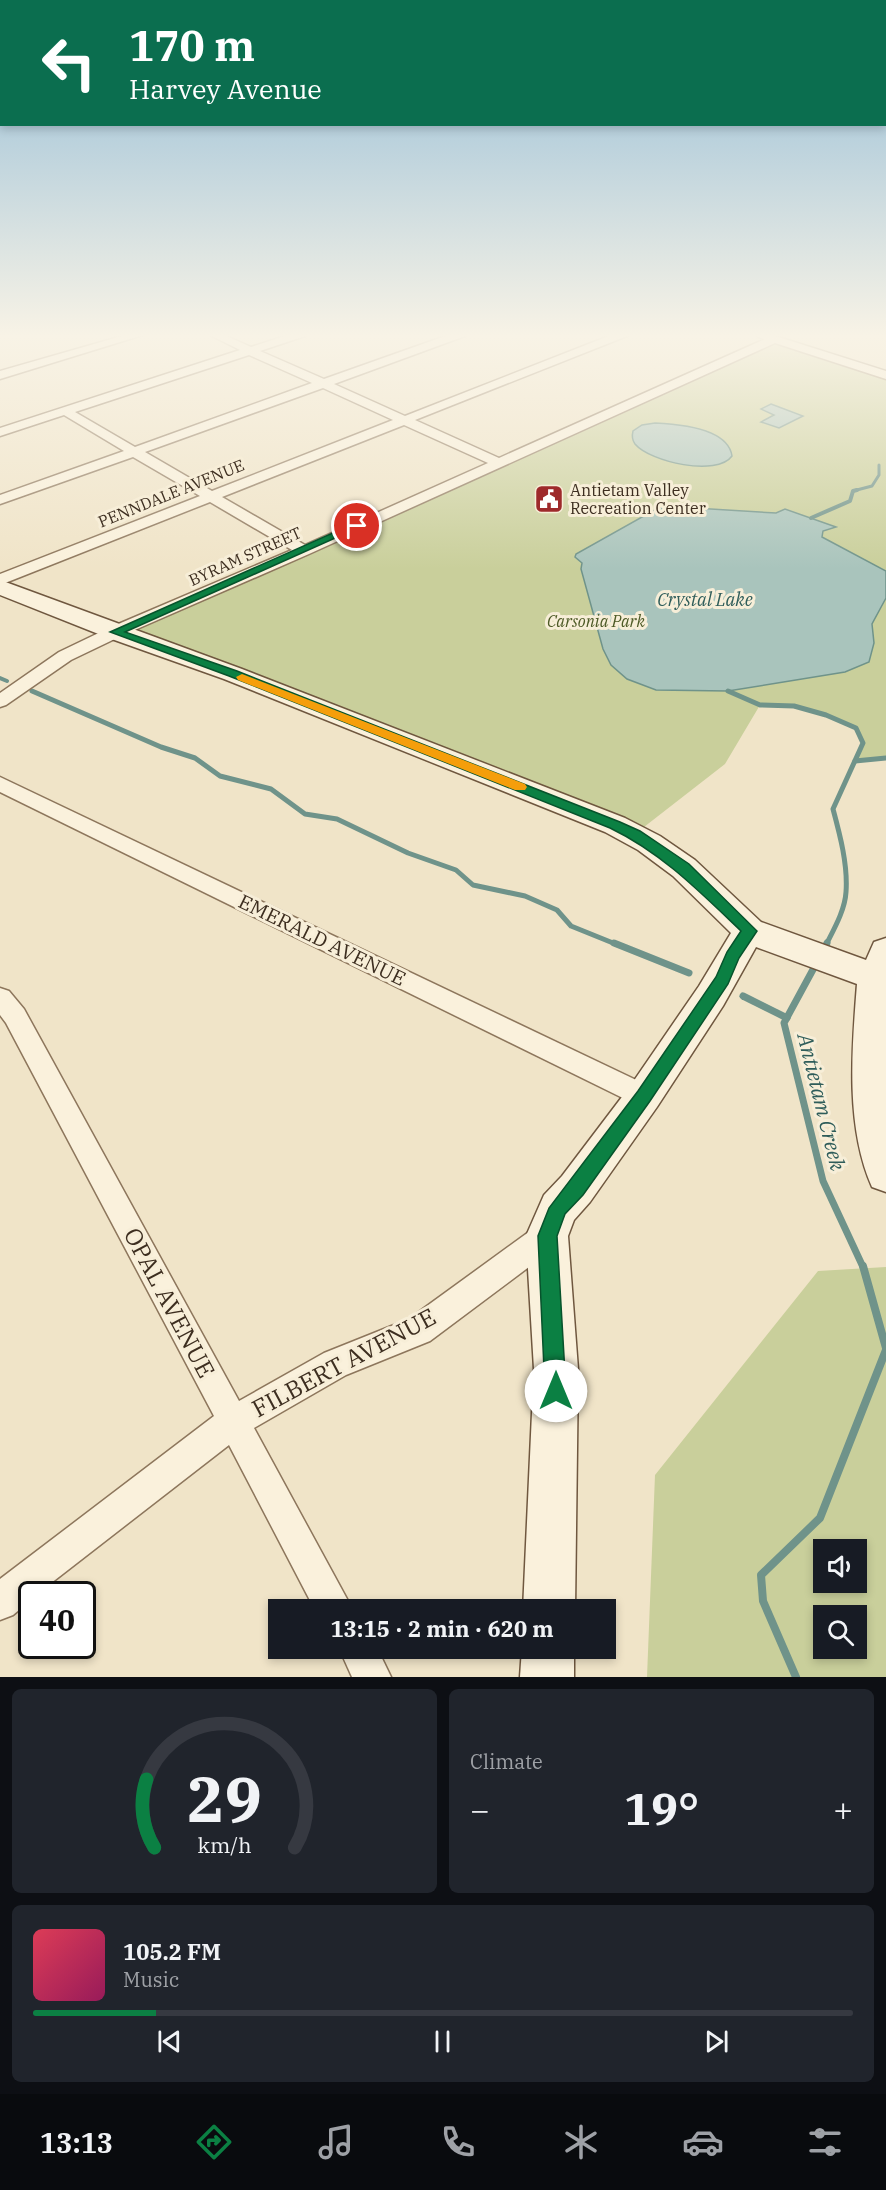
<!DOCTYPE html>
<html lang="en">
<head>
<meta charset="utf-8">
<style>
	:root { --surface:#171b24; --page:#20242c; --text:#f1f3f6; --muted:#9ea1a6; --line:#363941; --accent:#0b8043 }
	body { margin:0; font-family:"IBM Plex Serif",serif; background:var(--page); color:var(--text); height:100vh; display:flex; flex-direction:column; font-size:22px; white-space:nowrap }
	* { box-sizing:border-box; margin:0 }
	p { font-size:20px; color:var(--muted) }
	.icon { flex:none; width:33px; height:33px; fill:none; stroke:currentColor; stroke-width:2; stroke-linecap:round; stroke-linejoin:round }
	.map { position:relative; height:1677px; overflow:hidden }
	.drawer { display:flex; flex-direction:column; gap:12px; padding:12px; background:#0d0f14; flex:1 }
	.drawer>* { flex:none }
	.hud { position:absolute; left:0px; top:0px; width:886px; height:126px; box-shadow:0 3px 9px #0003; background:#0b6e4f; color:#fff; overflow:hidden }
	.fabs { position:absolute; left:813px; top:1539px; display:grid; gap:12px }
	.fabs a { display:grid; place-items:center; width:54px; height:54px; border-radius:0px; background:var(--surface); box-shadow:0 3px 9px #0003; font-size:30px }
	.speed { position:absolute; left:18px; top:1581px; display:flex; gap:12px; font-size:30px; font-weight:700; text-align:center }
	.speed>* { display:grid; place-content:center; width:78px; height:78px; border-radius:50%; background:var(--surface); box-shadow:0 3px 9px #0003; line-height:1 }
	.speed .limit { border:3px solid #111; border-radius:9px; background:#fff; color:#111 }
	.pin { position:absolute; display:grid; place-items:center; width:51px; height:51px; color:#fff; margin:-26px; border:3px solid #fff; border-radius:50%; box-shadow:0 2px 6px #0007 }
	.me { position:absolute; width:66px; margin:-33px; rotate:0deg; stroke-linejoin:round; filter:drop-shadow(0 0 4px #0008) }
	.turn { display:flex; align-items:center; gap:21px; height:126px; padding:0 30px; font-size:27px }
	.turn .icon { width:78px; height:78px; stroke-width:2.5 }
	.turn b { display:block; font-size:42px; line-height:51px }
	.big { font-size:45px; font-weight:800; line-height:1.1 }
	.drawer .widget { flex:1; display:flex; flex-direction:column; justify-content:center; gap:9px; min-width:0; padding:0 21px; border-radius:9px; background:var(--page) }
	.drawer .dial { align-items:center; gap:0 }
	.dial svg { height:156px; overflow:visible; fill:none; stroke:var(--line); stroke-width:7; stroke-linecap:round; text-anchor:middle }
	.dial text { fill:var(--text); stroke:none }
	.song { display:flex; align-items:center; gap:18px }
	.cover { width:72px; height:72px; border-radius:9px; background:linear-gradient(135deg,hsl(350 70% 55%),hsl(330 70% 35%)) }
	.played { height:6px; border-radius:3px; background:linear-gradient(90deg,var(--accent) 15%,var(--line) 15%) }
	.keys { display:flex; justify-content:space-around; direction:ltr }
	.heat { display:flex; justify-content:space-between; align-items:center; font-size:33px; direction:ltr }
	.drawer .tiles { flex:1; display:grid; gap:12px; grid-template-columns:1fr 1fr }
	.widget:last-child { grid-column:span 2 }
	.trip { position:absolute; left:268px; top:1599px; width:348px; height:60px; border-radius:0px; background:var(--surface); box-shadow:0 3px 9px #0003; font-weight:800; line-height:60px; text-align:center }
	.tab-bar { display:flex; height:96px; justify-content:space-around; align-items:center; background:#090b0e; color:var(--muted) }
	.tab-bar .icon { width:42px; height:42px }
	.tab-bar .active { color:var(--accent) }
	.tab-bar b { font-size:27px; color:var(--text) }
	.map>svg:first-child { display:block }
</style>
</head>
<body>
<div class="map">
<svg width="886" height="1677" viewBox="0 0 886 1677">
	<rect width="100%" height="100%" fill="#f0e4c8"/>
	<g fill="#c9cf9b" fill-rule="evenodd">
		<path d="M775,339L886,375V757L855,761L863,743L856,728C821,712 798,707 760,705L725,764L635,834L115,632Z"/>
		<path d="M886,1267V1677H647L655,1475L818,1271ZM824,1550H856V1582H824ZM824,1616H856V1648H824Z"/>
	</g>
	<g fill="#a9c4bc" stroke="#6f938a" stroke-width="1.5">
		<path d="M771,404L803,416L779,428L761,422L774,415L761,409Z"/>
		<path d="M655,423C677,424 728,428 732,456C717,477 650,462 635,444C632,440 632,435 633,431L642,425Z"/>
		<path d="M678,507L776,513L785,509L836,527L823,531L822,537L886,571V598L872,624L874,643L869,662L845,672L728,691L656,690L627,679L611,665L603,649L581,569L582,563L575,557L576,554L658,508Z"/>
	</g>
	<g fill="none" stroke-linecap="round" stroke-linejoin="round">
		<path stroke="#6f938a" stroke-width="3" d="M853,491L872,486L879,475V465"/>
		<g stroke="#6f938a" stroke-width="4">
			<path d="M811,518L850,501L853,491L857,490"/>
			<path d="M0,678L7,681"/>
		</g>
		<g stroke="#6f938a" stroke-width="5">
			<path d="M32,691L161,747L195,758L220,776L271,789L305,814L337,819L408,853L456,870L473,885L525,896L557,910L571,926L618,945"/>
			<path d="M728,691L760,705L794,706L826,715L856,728L863,743L833,809C840,835 848,865 846,892C845,910 834,929 826,945"/>
			<path d="M855,761L886,758"/>
		</g>
		<g stroke="#6f938a" stroke-width="7">
			<path d="M614,943L689,973"/>
			<path d="M823,951L827,943"/>
			<path d="M816,964L784,1023L823,1181L863,1267"/>
			<path d="M743,996L787,1018"/>
		</g>
		<g stroke="#6f938a" stroke-width="8">
			<path d="M863,1266L886,1348"/>
			<path d="M796,1677L763,1601L761,1575L820,1518L886,1350"/>
		</g>
		<g stroke="#8d765c" stroke-width="3">
			<g id="street">
				<path d="M129,334H146L0,379V371Z"/>
				<path d="M208,334H222L251,347L291,334H306L305,336L260,351L324,379L451,334H466L465,336L334,384L405,416L614,334H628L627,336L415,420L499,458L765,339L758,337L757,334H769L886,371V379L775,343L309,554L121,636L71,660L6,705L0,707V693L59,652L109,628L292,550L210,502L0,585V574L200,496L133,457L0,504V495L124,451L64,415L0,436V428L240,350ZM249,355L312,383L135,447L75,412ZM323,388L393,420L212,491L145,452ZM404,425L488,463L305,545L222,497Z"/>
				<path d="M0,777L653,1088L657,1096L653,1104L644,1107L635,1104L0,792Z"/>
				<path d="M0,988L9,991L24,1009L239,1401L324,1353L409,1319L537,1226L547,1222L557,1226L561,1236L557,1246L430,1341L346,1375L254,1428L353,1610H315L229,1445L37,1594H32V1599L13,1615L0,1620V1579L214,1416L6,1023L0,1015Z"/>
				<path d="M339,1648H377L391,1677H352Z"/>
			</g>
		</g>
		<g stroke="#6f573f" stroke-width="3">
			<g id="secondary">
				<path d="M0,580L242,669L625,818L660,836L695,860L761,922L866,960L874,942L886,938V1192L872,1187C845,1126 852,1048 857,984L756,947L723,1006L657,1107L590,1202L574,1220L568,1236L578,1369L575,1610H523L534,1369L526,1236L544,1195L562,1176L631,1085L699,986L731,933L673,876L638,850L605,832L224,679L106,637L0,595Z"/>
				<path d="M522,1648H574V1677H520Z"/>
			</g>
		</g>
		<use href="#street" fill="#faf1dc" fill-rule="evenodd"/>
		<use href="#secondary" fill="#faf1dc" fill-rule="evenodd"/>
	</g>
	<linearGradient id="sky" x2="0" y2="1"><stop stop-color="#8fbad6"/><stop offset="0.59" stop-color="#f8f3e6"/><stop offset="1" stop-color="#f8f3e6" stop-opacity="0"/></linearGradient>
	<rect width="886" height="569" fill="url(#sky)"/>
	<path fill="#0b8043" stroke="#07532c" stroke-width="1.5" d="M353,524L362,526L125,632L237,671L620,822L640,831L689,864L757,931L739,958L728,984L650,1101L583,1195L565,1214L557,1236L566,1391L563,1399L556,1402L548,1399L545,1391L538,1236L549,1208L638,1091L716,977L727,952L741,931C700,892 662,853 610,828L229,676L110,632Z"/>
	<path fill="#f59e0b" d="M242,674L525,784L527,787L525,790H515L238,680L236,677Z"/>
	<defs>
		<g id="civic-square" transform="scale(1.5)"><rect x="-9" y="-9" width="18" height="18" rx="4" fill="#9e2a2b" stroke="#f7eed8"/><path d="M-.6-6.5H3V-4.5H.6V-3L4-1V1h2V6H-6V1h2V-1L-.6-3ZM-1.2 2.5V6h2.4V2.5Z" fill="#fff"/></g>
	</defs>
	<g fill-rule="evenodd">
		<use href="#civic-square" x="549" y="499"/>
	</g>
	<g text-anchor="middle" stroke-width="6" stroke-linejoin="round" paint-order="stroke">
		<g font-size="16" fill="#3d2e20" stroke="#f7eed8" text-anchor="start">
			<text x="570" y="496">Antietam Valley<tspan x="570" dy="18">Recreation Center</tspan></text>
		</g>
		<g font-size="16" fill="#3d2e20" stroke="#f7eed8">
			<text transform="translate(171 493) rotate(-22)" y="6">PENNDALE AVENUE</text>
			<text transform="translate(245 556) rotate(-24)" y="6">BYRAM STREET</text>
		</g>
		<g font-size="16" font-style="italic" fill="#4d5a26" stroke="#f7eed8">
			<text x="596" y="627">Carsonia Park</text>
		</g>
		<g font-size="18" font-style="italic" fill="#2f5d5a" stroke="#f7eed8">
			<text x="705" y="606">Crystal Lake</text>
		</g>
		<g font-size="20" fill="#3d2e20" stroke="#f7eed8">
			<text transform="translate(322 940) rotate(26)" y="7">EMERALD AVENUE</text>
		</g>
		<g font-size="21" font-style="italic" fill="#2f5d5a" stroke="#f7eed8">
			<text transform="translate(821 1102) rotate(76)" y="7">Antietam Creek</text>
		</g>
		<g font-size="24" fill="#3d2e20" stroke="#f7eed8">
			<text transform="translate(169 1303) rotate(62)" y="8">OPAL AVENUE</text>
			<text transform="translate(344 1363) rotate(-28)" y="8">FILBERT AVENUE</text>
		</g>
	</g>
</svg>
<div class="fabs">
<a><svg class="icon" aria-label="sound" viewBox="0 0 24 24"><path d="M4 9h4l5-4v14l-5-4H4zM17 9q2 3 0 6"/></svg></a>
<a><svg class="icon" aria-label="search" viewBox="0 0 24 24"><circle cx="10" cy="10" r="6"/><path d="M15 15l6 6"/></svg></a>
</div>
<div class="speed"><div class="limit">40</div></div>
<div class="pin" style="left:357px;top:526px;background:#d93025"><svg class="icon" aria-label="arrive" viewBox="0 0 24 24"><path d="M6 21V4h12l-3 4 3 4H6"/></svg></div>
<svg class="me" style="left:556px;top:1391px" viewBox="-20 -20 40 40"><circle r="19" fill="#fff"/><path d="M0-13L10 11 0 6-10 11z" fill="#0b8043"/></svg>
<div class="trip">13:15 · 2 min · 620 m</div>
<div class="hud">
<div class="turn"><svg class="icon" aria-label="left" viewBox="0 0 24 24"><path d="M17 20v-9H6M10 6l-5 5 5 5"/></svg><div><b>170 m</b>Harvey Avenue</div></div>
</div>
</div>
<section class="drawer">
<div class="tiles">
<div class="widget dial"><svg viewBox="0 0 100 80">
<path d="M14 69A42 42 0 1 1 86 69"/>
<path d="M14 69A42 42 0 0 1 10 34" stroke="#0b8043"/>
<text x="50" y="56" font-size="32" font-weight="700">29</text>
<text x="50" y="72" font-size="11">km/h</text>
</svg></div>
<div class="widget"><p>Climate</p>
<div class="heat"><a>−</a><b class="big">19°</b><a>+</a></div>
</div>
<div class="widget">
<div class="song"><i class="cover"></i><div><b>105.2 FM</b><p>Music</p></div></div>
<div class="played"></div>
<div class="keys"><svg class="icon" aria-label="previous" viewBox="0 0 24 24"><path d="M18 5L8 12l10 7zM5 5v14"/></svg><svg class="icon" aria-label="pause" viewBox="0 0 24 24"><path d="M8 5v14M16 5v14"/></svg><svg class="icon" aria-label="next" viewBox="0 0 24 24"><path d="M6 5l10 7-10 7zM19 5v14"/></svg></div>
</div>
</div>
</section>
<nav class="tab-bar">
<b>13:13</b>
<svg class="icon active" aria-label="directions" viewBox="0 0 24 24"><path d="M12 3l9 9-9 9-9-9zM9 14v-3h6M13 9l2 2-2 2"/></svg>
<svg class="icon" aria-label="music" viewBox="0 0 24 24"><path d="M9 18V5l10-2v13"/><circle cx="6" cy="18" r="3"/><circle cx="16" cy="16" r="3"/></svg>
<svg class="icon" aria-label="phone" viewBox="0 0 24 24"><path d="M5 4h4l2 5-3 2q2 4 5 5l2-3 5 2v4C11 20 4 13 5 4z"/></svg>
<svg class="icon" aria-label="climate" viewBox="0 0 24 24"><path d="M12 3v18M4 7l16 10M4 17L20 7"/></svg>
<svg class="icon" aria-label="car" viewBox="0 0 24 24"><path d="M5 17H2v-5l4-1 3-4h7l3 4 3 1v5h-3M9 17h6M6 11h13"/><circle cx="7" cy="17" r="2"/><circle cx="17" cy="17" r="2"/></svg>
<svg class="icon" aria-label="filters" viewBox="0 0 24 24"><path d="M4 7h16M4 17h16"/><circle cx="9" cy="7" r="2"/><circle cx="15" cy="17" r="2"/></svg>
</nav>
</body>
</html>
